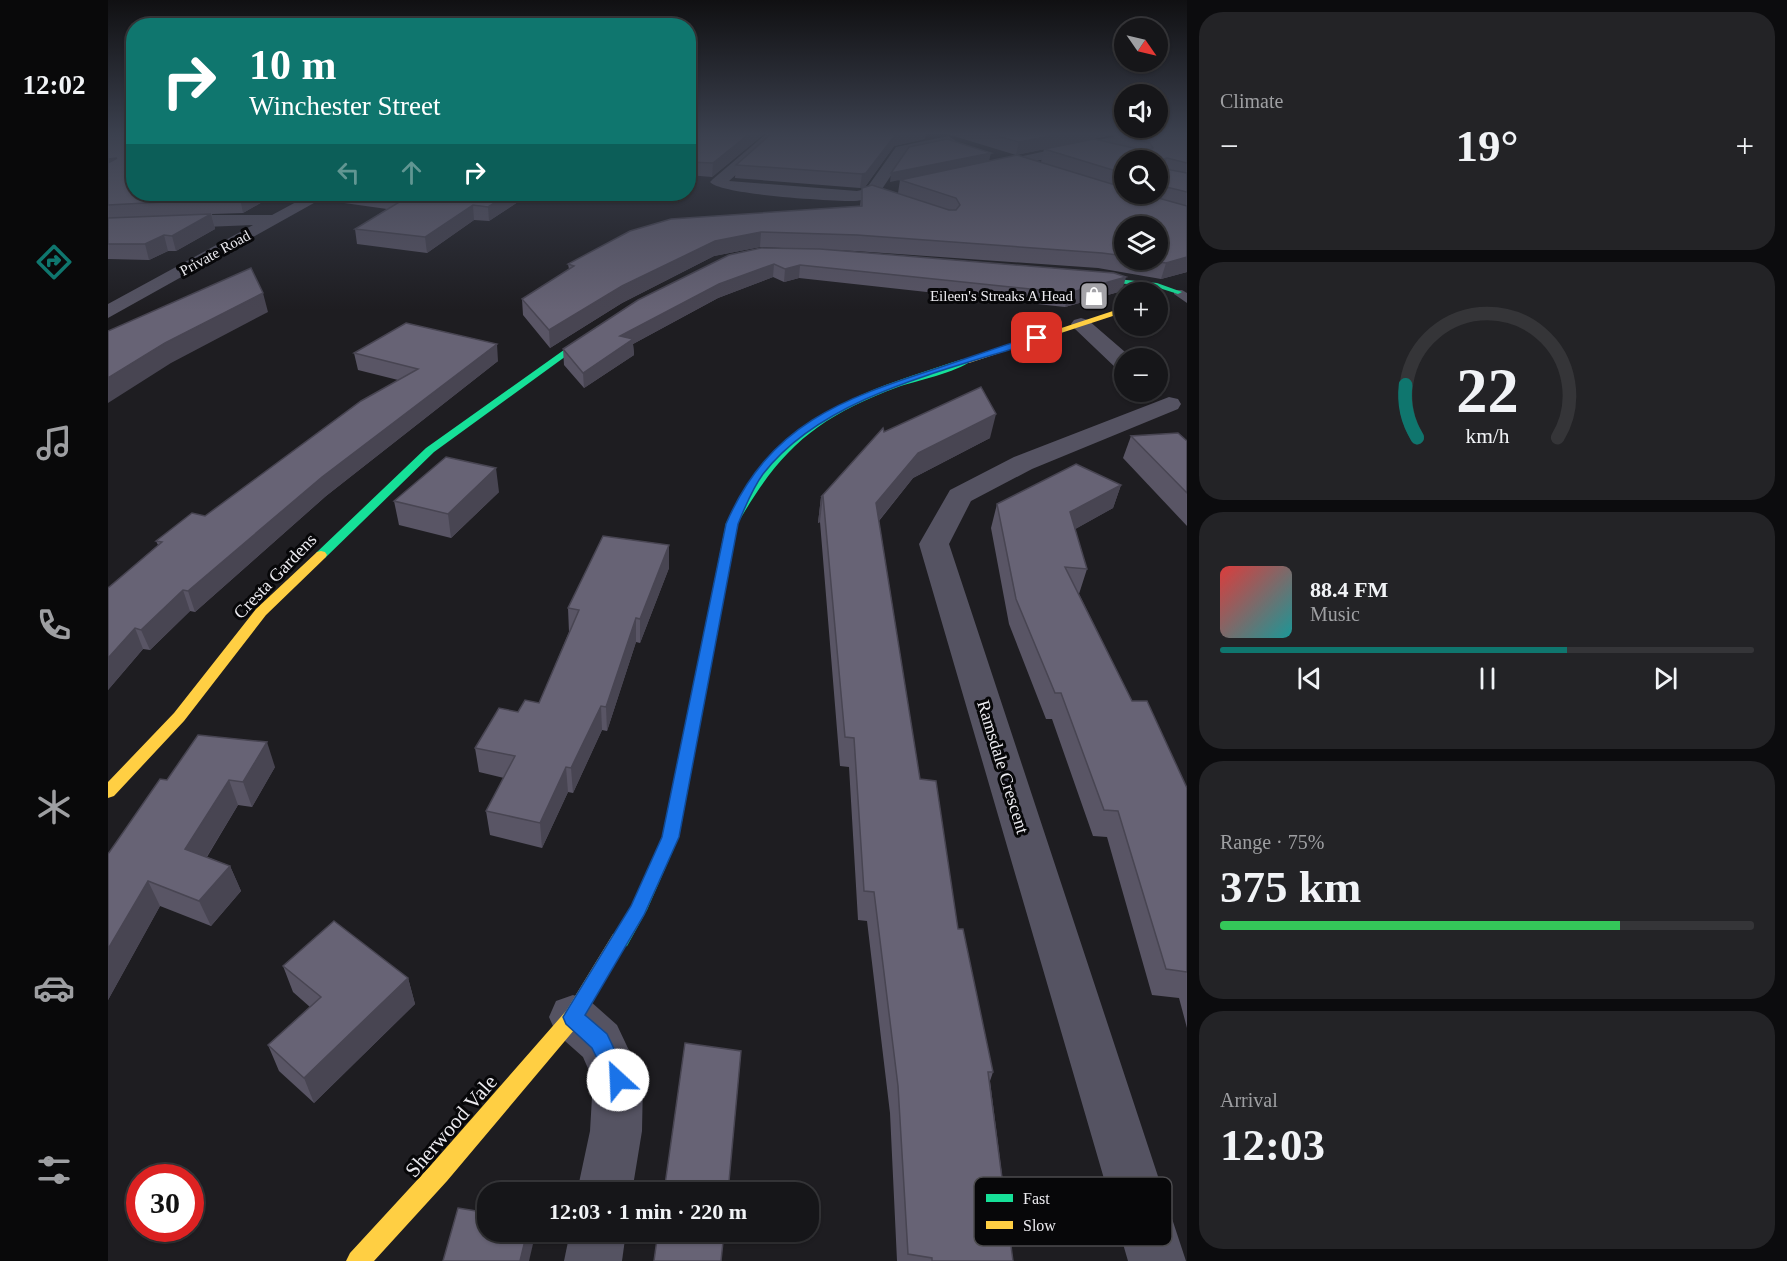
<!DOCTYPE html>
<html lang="en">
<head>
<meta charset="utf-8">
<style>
	:root { --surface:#161619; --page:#232326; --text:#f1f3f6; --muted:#9e9fa2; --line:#353538; --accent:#0f766e }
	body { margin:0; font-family:Georgia,serif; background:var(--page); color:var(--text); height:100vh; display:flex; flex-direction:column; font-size:22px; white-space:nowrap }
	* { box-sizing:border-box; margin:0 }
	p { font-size:20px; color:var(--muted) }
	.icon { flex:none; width:33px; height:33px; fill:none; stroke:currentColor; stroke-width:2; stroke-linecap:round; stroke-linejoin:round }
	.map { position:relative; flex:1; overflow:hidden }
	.sheet { display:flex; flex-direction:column; gap:12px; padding:12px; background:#0c0c0e; width:600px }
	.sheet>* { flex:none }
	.top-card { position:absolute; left:18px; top:18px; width:570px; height:183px; border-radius:24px; box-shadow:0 2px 4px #0004,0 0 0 2px var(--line); background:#0f766e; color:#fff; overflow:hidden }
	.needle { width:39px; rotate:124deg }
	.buttons { position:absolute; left:1006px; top:18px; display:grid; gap:12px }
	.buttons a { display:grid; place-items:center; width:54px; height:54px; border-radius:50%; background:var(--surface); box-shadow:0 2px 4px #0004,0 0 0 2px var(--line); font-size:30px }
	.speed { position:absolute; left:18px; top:1164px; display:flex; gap:12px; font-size:30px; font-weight:700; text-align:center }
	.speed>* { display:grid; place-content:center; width:78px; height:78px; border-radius:50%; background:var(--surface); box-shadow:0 2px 4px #0004,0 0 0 2px var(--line); line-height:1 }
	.speed .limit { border:9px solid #d22; background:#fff; color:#111 }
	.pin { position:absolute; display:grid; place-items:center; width:51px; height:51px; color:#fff; margin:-26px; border-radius:12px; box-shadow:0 3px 9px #0006 }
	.me { position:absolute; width:66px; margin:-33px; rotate:335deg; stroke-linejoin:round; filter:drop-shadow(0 0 4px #0008) }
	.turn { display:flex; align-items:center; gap:21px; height:126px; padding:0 24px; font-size:27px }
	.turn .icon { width:78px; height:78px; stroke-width:2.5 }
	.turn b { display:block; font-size:42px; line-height:51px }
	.lanes { display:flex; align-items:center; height:57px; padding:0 24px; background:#0003; justify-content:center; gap:30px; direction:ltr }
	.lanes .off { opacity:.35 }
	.big { font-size:45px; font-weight:700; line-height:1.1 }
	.sheet .tile { flex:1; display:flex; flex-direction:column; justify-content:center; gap:9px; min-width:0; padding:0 21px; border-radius:24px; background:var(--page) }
	.sheet .dial { align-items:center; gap:0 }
	.dial svg { height:156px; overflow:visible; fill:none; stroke:var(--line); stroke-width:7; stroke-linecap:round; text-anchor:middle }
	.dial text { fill:var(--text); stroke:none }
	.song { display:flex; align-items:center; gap:18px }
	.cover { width:72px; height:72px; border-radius:9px; background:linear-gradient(135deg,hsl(0 70% 55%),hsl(180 70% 35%)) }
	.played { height:6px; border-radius:3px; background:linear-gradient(90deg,var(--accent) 65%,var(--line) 65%) }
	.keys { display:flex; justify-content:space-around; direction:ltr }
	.heat { display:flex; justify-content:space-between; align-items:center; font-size:33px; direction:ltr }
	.charge { height:9px; border-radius:4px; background:linear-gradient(90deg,#34c759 75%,var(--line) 0) }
	.trip { position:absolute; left:369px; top:1182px; width:342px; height:60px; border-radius:24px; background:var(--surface); box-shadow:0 2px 4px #0004,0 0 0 2px var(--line); font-weight:700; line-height:60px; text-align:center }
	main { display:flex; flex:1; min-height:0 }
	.menu { display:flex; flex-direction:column; width:108px; justify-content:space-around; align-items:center; background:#09090a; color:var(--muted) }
	.menu .icon { width:42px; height:42px }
	.menu .active { color:var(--accent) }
	.menu b { font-size:27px; color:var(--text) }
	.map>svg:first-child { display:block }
</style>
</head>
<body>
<main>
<nav class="menu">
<b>12:02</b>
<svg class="icon active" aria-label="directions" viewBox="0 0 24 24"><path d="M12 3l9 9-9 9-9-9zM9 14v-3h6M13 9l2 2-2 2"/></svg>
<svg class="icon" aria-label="music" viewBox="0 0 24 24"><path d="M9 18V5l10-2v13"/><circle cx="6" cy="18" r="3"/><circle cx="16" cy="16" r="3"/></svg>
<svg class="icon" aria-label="phone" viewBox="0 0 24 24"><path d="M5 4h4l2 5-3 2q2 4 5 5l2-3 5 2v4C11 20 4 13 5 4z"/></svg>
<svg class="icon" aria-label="climate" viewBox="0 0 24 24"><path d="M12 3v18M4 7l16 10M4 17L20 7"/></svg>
<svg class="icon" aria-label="car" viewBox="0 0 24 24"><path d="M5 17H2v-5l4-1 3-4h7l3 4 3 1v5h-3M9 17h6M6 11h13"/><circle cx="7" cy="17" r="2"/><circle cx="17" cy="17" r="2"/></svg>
<svg class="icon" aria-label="filters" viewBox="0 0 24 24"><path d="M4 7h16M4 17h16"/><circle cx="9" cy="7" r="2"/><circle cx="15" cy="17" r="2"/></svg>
</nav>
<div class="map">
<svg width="1079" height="1261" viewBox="0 0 1079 1261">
	<rect width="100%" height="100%" fill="#1e1d21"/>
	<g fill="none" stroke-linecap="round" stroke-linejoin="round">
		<path fill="#555362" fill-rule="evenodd" d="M1066,290H1074L1079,293V303L1066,294Z"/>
		<g fill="#555362" fill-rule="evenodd">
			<path d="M658,134H673L621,181L749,191L758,189L788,147L840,136L847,140L845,143L798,153L770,195C762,197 754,201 747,201C724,201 613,195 602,182L605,179Z"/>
			<path d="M1018,134H1042L1035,138L877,172L870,168L877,164Z"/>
			<path d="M203,194H222L0,318V304L145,225L0,231V221L101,215H164Z"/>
			<path d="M973,318L980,320L1024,358H1017V371L1009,369L966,328L963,324L966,320Z"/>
			<path d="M1061,397L1070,399L1073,404L1070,409L924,469L863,501L841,544L1078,1261H1020L811,544L842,490L906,457Z"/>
			<path d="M465,995L482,1001L509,1025L535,1080L534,1131L524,1192H469L482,1131L485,1080L475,1057L448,1033L441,1017L448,1001Z"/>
			<path d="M462,1232H518L514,1261H456Z"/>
		</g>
		<g fill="#16e098" fill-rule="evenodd">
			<path d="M968,275L1049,283L1074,292L1070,294L1048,287L971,279H968Z"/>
			<path d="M491,325L498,327L326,452L217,558H209L207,555L209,552L318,448Z"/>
			<path d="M855,359L863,361C849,372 808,381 790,387C709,417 672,449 630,523L571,837L539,910L519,946L512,948L505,946L503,940L523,906L555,837L618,523C632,499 645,475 664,455C714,401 788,381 855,359Z"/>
		</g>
		<g fill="#ffcf43" fill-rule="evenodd">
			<path d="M1017,307V312L861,363L853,361Z"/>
			<path d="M213,551L217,552L219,555L217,558L158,615L76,721L6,796L0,798V782L66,713L148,609L209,552Z"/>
			<path d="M512,932L519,934L521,940L472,1023L339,1181L266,1261H238L242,1253L323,1165L458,1011L505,934Z"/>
		</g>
	</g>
	<g fill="#595565" fill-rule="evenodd">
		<path d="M0,134L26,194H200L192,197L175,195L163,197L135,213L104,214L107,229L68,251H60L41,260L0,259Z"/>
		<path d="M580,134H656L604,177L580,175Z"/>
		<path d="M839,134H1009L908,155Z"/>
		<path d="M1079,134V272L1053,279L990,268L747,251L722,250L1014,291L957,307L691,278L676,282L665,277L610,298L525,344L526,355L476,388L456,365L455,349L695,249L652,247L606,256L514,303L442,348L415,315L414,299L461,269L460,264L752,206L754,188L790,193L792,180L933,162L936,149L1004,143L1006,135ZM1017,160H1050V194H1017L1005,184ZM1017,226L1050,260H1017Z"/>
		<path d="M817,139L786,146L757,187L752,188L627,178L628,165Z"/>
		<path d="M214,194H456L445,200L419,196L381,221L366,220L319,253L249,244L247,229L279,209L215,200Z"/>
		<path d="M246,353L390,361L218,496L87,612L82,611L42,650L35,649L0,690V588L50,545L48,541L97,516L290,380L250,370Z"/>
		<path d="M776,432L882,438L805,478L771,521L812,779L885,1072L882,1081L905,1261H789L782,1113L759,921L750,920L741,767L732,766L712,522L710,523L713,497Z"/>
		<path d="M1023,436L1079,441V526L1015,458Z"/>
		<path d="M1013,485L1005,508L967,529L979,569L971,594L1024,701L1079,788V1028L1071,998L1044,995L999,837L985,836L944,719H938L901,624L883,528L889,504Z"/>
		<path d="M391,492L343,538L291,525L286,501Z"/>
		<path d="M561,545V568L532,643L528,642L499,731L494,730L465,793L460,792L434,848L382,835L378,811L396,778L371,772L367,748L410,712L431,703L461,632L460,608Z"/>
		<path d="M167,767L144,807L130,805L99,857L122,866L133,891L103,926L52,906L0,1000V854L59,780Z"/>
		<path d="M175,966L300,978L307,1004L206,1103L171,1071L160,1045L202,1007L185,992Z"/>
	</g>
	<g fill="#484552">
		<path d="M641,134H656L604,177L605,163Z"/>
		<path d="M788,134H818L817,139L786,146L757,187L752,188L754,174Z"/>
		<path d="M952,134H1009L908,155L911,142Z"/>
		<path d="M883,153L881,161L782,182L783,173Z"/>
		<path d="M9,158L0,172V159Z"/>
		<path d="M1059,158L1055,171L1050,173L1052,160Z"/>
		<path d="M1017,169V182L1004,185L1008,171Z"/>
		<path d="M141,194H175V195L163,197L135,213L132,198Z"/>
		<path d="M191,194H200L192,197Z"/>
		<path d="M401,194H419V196L381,221L380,207Z"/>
		<path d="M444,194H456L445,200Z"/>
		<path d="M365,205L366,220L319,253L317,237Z"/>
		<path d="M103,214L107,229L68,251L64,236Z"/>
		<path d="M653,232L652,247L606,256L514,303L442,348L441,330L514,286L607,241Z"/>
		<path d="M56,235L60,251L41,260L37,244Z"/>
		<path d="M1079,257V272L1053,279L1058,263Z"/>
		<path d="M666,264L665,277L610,298L525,344L526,355L476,388L475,373L512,336L611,284Z"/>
		<path d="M692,265L691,278L676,282L677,269Z"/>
		<path d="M1018,277L1014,291L957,307L961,293Z"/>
		<path d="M155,293L160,312L63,363L0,403V378L57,343Z"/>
		<path d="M389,344L390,361L218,496L87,612L80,591L214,477Z"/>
		<path d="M888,414L882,438L805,478L764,529L768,503L810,453Z"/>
		<path d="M388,468L391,492L343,538L340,514Z"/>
		<path d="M1013,485L1005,508L955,536L962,512Z"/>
		<path d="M715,496L712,522L710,523L713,497Z"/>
		<path d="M561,545V568L532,643V619Z"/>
		<path d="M75,590L82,611L42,650L33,630Z"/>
		<path d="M528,618V642L499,731L498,707Z"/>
		<path d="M27,628L35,649L0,690V658Z"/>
		<path d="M493,706L494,730L465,793L463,768Z"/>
		<path d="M159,742L167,767L144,807L135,782Z"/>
		<path d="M458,767L460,792L434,848L432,823Z"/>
		<path d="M121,780L130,805L88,874L77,849Z"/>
		<path d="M122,866L133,891L103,926L91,901Z"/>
		<path d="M40,881L52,906L0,1000V949Z"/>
		<path d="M300,978L307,1004L206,1103L196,1078Z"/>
		<path d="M419,1232H423L425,1244L421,1261H412Z"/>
	</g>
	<g fill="#676375" stroke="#484552" stroke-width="1.5">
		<path d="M0,134H26V194H141L132,198L0,205V163L9,158L0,159Z"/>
		<path d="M580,134H641L605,163L580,162Z"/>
		<path d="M663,134H788L758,173L754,174L628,165Z"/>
		<path d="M882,134H952L911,142Z"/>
		<path d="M1011,134H1079V163L1059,158L1052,160V168L1079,173V192L1050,185V160H1017V169L1008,171L936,149L986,139L1030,149H1043L1045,148L1042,143L1006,135Z"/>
		<path d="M839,139L883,153L783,173L801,147Z"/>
		<path d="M909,155L1017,188V194H1036L1079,206V257L1058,263L1036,260H1050V226H1017V256L994,253L749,235L653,232L607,241L514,286L441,330L414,299L466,266L460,264L522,231L563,219L754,206V188L764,185L841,210H848L852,205L848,198L792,180Z"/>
		<path d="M265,194H401L380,207L365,205L317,237L247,229L298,198Z"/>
		<path d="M103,214L64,236L56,235L37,244H0V218Z"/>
		<path d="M653,248L712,249L1006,273L1018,277L961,293L692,265L677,269L666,264L611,284L512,336L525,339L475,373L455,349L530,300L621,255Z"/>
		<path d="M143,268L155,293L57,343L0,378V331Z"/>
		<path d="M298,323L389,344L214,477L80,591L75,590L33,630L27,628L0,658V588L54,542L48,541L84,513L97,516L253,401L310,369L246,353Z"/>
		<path d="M873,387L888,414L810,453L768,503L812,779L828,781L850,929H855L885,1072H880L905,1261H824V1258L800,1254L790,1086L766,892L756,891L746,738L737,737L715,496L713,497L775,428L776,432Z"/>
		<path d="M1070,433L1079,441V493L1023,436Z"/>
		<path d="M338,457L388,468L340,514L286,501Z"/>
		<path d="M968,464L1013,485L962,512L979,569L957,567L1024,701H1039L1079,788V972L1058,969L1010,811L996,810L953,693H947L908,599L889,504Z"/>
		<path d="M495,536L561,545L532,619L528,618L498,707L493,706L463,768L458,767L432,823L378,811L407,756L367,748L391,708L410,712L417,700L431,703L471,610L460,608Z"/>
		<path d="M90,735L159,742L135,782L121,780L77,849L122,866L91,901L40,881L0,949V854L52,779L59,780Z"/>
		<path d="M226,921L300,978L196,1078L160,1045L213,997L175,966Z"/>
		<path d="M577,1043L633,1051L620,1192H556Z"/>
		<path d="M350,1208L380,1213V1232H419L412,1261H335Z"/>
		<path d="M550,1232H616L613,1261H546Z"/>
	</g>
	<linearGradient id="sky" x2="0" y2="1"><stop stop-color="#101012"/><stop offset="0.43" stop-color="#3b404e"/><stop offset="1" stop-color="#3b404e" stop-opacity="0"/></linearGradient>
	<rect width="1079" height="310" fill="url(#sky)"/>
	<path fill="#1a73e8" stroke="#114b97" stroke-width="1.5" d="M929,335L933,336V340C841,370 716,395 655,474C644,489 637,507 630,524L571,837L536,915L477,1015L499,1034L521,1080L518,1087L510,1090L503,1087L484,1048L458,1024L455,1017L523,906L554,837L618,524C661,424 734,399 830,368C863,357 896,345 929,335Z"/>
	<defs>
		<g id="shop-square" transform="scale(1.5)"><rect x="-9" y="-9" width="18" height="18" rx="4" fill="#a4a3a8" stroke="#070709"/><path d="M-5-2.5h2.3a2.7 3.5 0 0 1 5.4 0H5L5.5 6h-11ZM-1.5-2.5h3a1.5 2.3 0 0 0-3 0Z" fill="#fff"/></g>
	</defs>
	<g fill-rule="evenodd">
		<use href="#shop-square" x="986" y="296"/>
	</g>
	<g text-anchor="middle" stroke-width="6" stroke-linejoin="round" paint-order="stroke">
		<g font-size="15" fill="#ecebf0" stroke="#070709">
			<text transform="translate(107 253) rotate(-29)" y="5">Private Road</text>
		</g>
		<g font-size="15" fill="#ecebf0" stroke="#070709" text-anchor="end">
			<text x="965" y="301">Eileen's Streaks A Head</text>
		</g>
		<g font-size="18" fill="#ecebf0" stroke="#070709">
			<text transform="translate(167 576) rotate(-46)" y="6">Cresta Gardens</text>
			<text transform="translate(895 767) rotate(73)" y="6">Ramsdale Crescent</text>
		</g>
		<g font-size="21" fill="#ecebf0" stroke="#070709">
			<text transform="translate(343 1126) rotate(-49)" y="7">Sherwood Vale</text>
		</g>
	</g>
	<rect x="866" y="1177" width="198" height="69" rx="9" fill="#070709" stroke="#4c4b4e" stroke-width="1.5"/>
	<rect x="878" y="1194" width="27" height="8" fill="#16e098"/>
	<rect x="878" y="1221" width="27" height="8" fill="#ffcf43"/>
	<g font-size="16" fill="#ecebf0">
		<text x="915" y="1204">Fast</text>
		<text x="915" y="1231">Slow</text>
	</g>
</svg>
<div class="buttons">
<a><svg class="needle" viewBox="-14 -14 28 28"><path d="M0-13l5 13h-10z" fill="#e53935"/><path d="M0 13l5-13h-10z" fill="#9e9fa2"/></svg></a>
<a><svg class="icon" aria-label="sound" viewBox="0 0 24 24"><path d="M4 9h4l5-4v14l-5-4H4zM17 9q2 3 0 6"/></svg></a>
<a><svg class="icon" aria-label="search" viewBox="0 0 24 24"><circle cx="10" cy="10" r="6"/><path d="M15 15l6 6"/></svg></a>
<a><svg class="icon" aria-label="layers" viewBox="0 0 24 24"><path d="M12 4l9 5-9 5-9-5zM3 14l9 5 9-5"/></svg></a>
<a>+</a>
<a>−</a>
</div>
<div class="speed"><div class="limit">30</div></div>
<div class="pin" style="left:929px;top:338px;background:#d93025"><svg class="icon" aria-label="arrive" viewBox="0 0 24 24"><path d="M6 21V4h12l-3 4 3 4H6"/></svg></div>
<svg class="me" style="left:510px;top:1080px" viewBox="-20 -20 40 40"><circle r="19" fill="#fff"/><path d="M0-13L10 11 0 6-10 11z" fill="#1a73e8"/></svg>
<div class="trip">12:03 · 1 min · 220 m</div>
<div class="top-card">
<div class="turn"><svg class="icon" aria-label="right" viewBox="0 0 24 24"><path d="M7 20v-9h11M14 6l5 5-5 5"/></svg><div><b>10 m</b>Winchester Street</div></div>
<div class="lanes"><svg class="icon off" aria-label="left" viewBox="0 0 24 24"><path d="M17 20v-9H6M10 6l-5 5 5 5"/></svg><svg class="icon off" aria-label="ahead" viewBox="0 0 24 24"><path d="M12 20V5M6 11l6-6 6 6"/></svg><svg class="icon" aria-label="right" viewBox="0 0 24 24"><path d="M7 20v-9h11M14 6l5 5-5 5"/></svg></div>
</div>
</div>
<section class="sheet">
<div class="tile"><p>Climate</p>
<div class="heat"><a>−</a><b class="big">19°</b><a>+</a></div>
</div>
<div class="tile dial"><svg viewBox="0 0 100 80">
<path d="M14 69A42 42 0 1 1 86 69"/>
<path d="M14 69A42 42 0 0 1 8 42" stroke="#0f766e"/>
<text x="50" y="56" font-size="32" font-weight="700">22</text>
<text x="50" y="72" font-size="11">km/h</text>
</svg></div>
<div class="tile">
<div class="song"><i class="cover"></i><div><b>88.4 FM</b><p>Music</p></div></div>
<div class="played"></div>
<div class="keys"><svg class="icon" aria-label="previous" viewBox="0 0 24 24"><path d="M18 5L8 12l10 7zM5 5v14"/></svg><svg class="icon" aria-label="pause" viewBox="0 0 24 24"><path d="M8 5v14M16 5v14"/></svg><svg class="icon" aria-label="next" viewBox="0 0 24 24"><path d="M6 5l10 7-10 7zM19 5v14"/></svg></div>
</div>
<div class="tile"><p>Range · 75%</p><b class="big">375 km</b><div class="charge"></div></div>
<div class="tile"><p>Arrival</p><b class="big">12:03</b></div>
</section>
</main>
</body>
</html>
